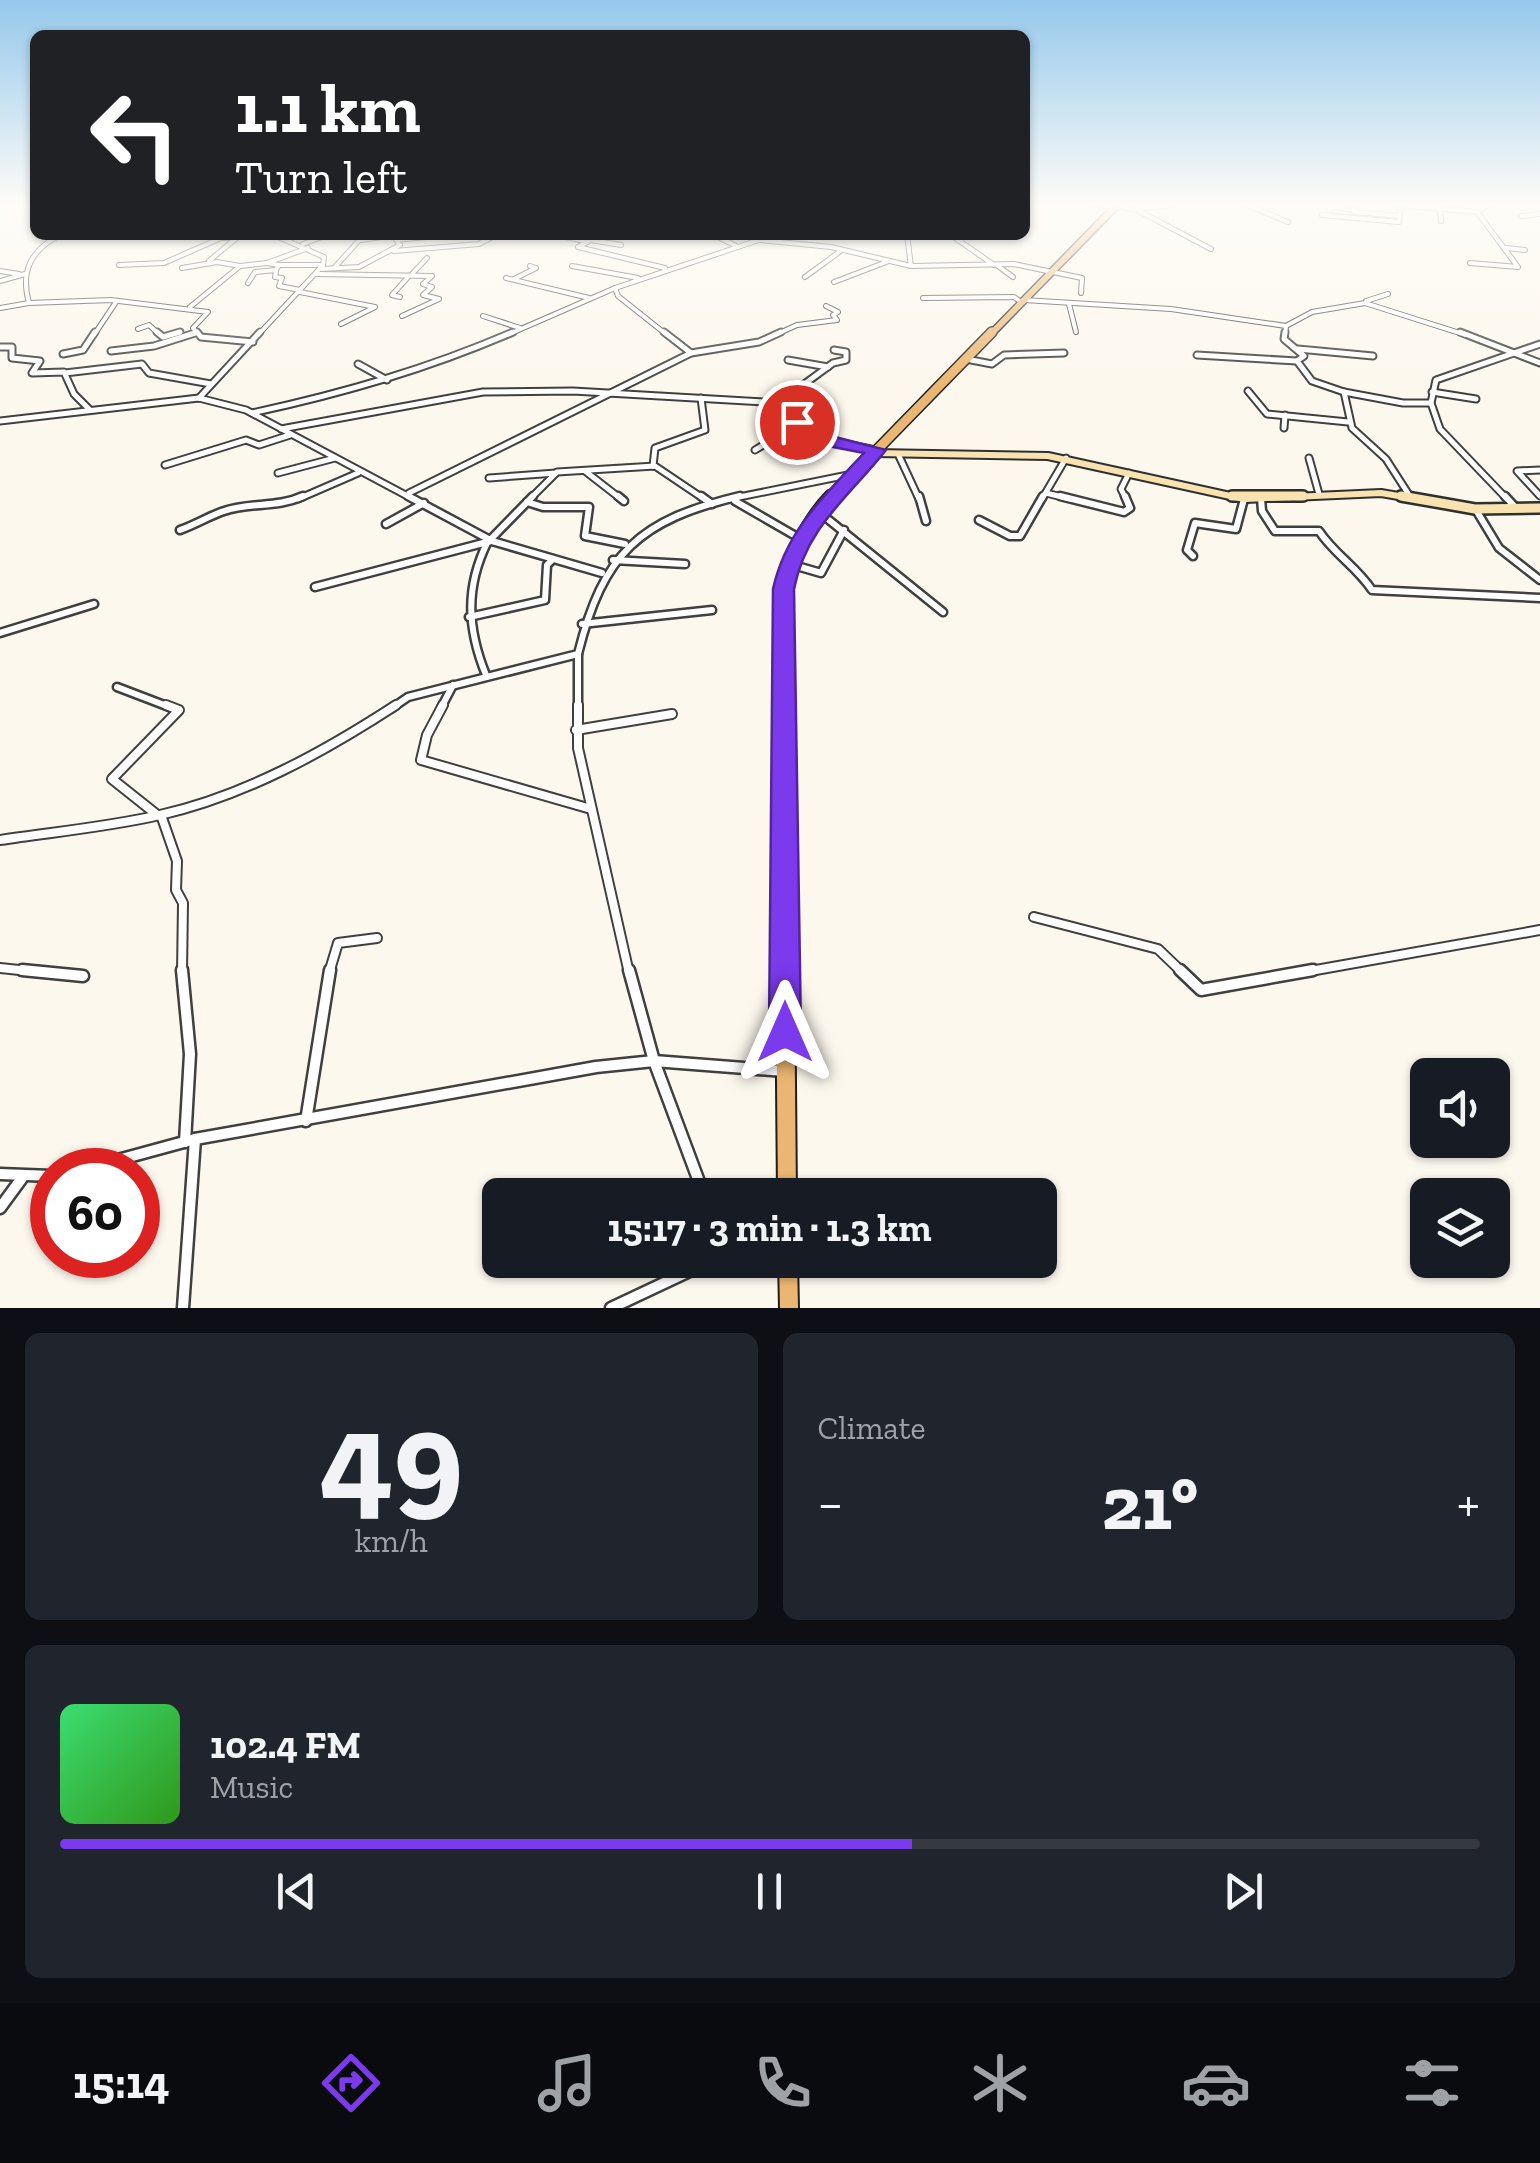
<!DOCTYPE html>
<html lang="en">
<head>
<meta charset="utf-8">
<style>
	:root { --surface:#171b24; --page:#20242c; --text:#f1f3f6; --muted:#9ea1a6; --line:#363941; --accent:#7c3aed }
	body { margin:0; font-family:"Zilla Slab",serif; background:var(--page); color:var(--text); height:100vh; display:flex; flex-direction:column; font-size:38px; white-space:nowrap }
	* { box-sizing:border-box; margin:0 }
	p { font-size:32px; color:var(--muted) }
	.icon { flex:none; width:55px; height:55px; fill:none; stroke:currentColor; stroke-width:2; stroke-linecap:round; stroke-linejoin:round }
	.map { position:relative; height:1308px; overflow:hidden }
	.details { display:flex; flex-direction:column; gap:25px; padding:25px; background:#0d0f14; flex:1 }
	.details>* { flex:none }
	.banner { position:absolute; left:30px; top:30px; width:1000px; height:210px; border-radius:15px; box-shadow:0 2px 8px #0004; background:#202124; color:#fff; overflow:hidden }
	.fabs { position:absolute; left:1410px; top:1058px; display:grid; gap:20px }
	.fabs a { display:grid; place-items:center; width:100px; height:100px; border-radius:15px; background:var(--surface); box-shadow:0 2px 8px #0004; font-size:50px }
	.speed { position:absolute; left:30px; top:1148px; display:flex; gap:20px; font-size:50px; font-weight:700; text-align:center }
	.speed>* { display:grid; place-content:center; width:130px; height:130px; border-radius:50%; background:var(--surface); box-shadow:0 2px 8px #0004; line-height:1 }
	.speed .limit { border:15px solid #d22; background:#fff; color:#111 }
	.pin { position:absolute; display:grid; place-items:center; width:85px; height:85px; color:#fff; margin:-42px; border:5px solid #fff; border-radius:50%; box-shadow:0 2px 10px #0007 }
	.me { position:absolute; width:110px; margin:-55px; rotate:0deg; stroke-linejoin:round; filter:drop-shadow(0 0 8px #0008) }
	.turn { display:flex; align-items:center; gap:35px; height:210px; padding:0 40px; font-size:45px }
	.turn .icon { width:130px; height:130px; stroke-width:2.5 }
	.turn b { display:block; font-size:70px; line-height:85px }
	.big { font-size:75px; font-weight:700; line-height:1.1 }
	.details .tile { flex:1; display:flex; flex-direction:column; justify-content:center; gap:15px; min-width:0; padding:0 35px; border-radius:15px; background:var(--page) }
	.details .dial { align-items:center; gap:0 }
	.dial b { font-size:130px; line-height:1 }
	.song { display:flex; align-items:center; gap:30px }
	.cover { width:120px; height:120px; border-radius:15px; background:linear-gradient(135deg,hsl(140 70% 55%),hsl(110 70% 35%)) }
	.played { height:10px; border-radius:5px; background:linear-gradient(90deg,var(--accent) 60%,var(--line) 60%) }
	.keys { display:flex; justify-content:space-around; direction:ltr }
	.heat { display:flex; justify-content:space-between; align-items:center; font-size:55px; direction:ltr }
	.details .tiles { flex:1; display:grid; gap:25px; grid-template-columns:1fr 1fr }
	.tile:last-child { grid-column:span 2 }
	.trip { position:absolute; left:482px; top:1178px; width:575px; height:100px; border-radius:15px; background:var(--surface); box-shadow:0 2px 8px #0004; font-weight:700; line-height:100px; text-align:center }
	.dock { display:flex; height:160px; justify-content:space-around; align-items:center; background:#090b0e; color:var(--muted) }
	.dock .icon { width:70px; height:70px }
	.dock .selected { color:var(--accent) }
	.dock b { font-size:45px; color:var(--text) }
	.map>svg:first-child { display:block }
</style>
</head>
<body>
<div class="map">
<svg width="1540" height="1308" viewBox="0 0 1540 1308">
	<rect width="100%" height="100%" fill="#fdf8ee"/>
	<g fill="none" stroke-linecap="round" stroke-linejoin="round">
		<g stroke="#404040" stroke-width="6">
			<g id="street-far4">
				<path d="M1092,204L1115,207"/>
				<path d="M1245,204L1288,222"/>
				<path d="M1116,206L1137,210L1211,249"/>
				<path d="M1440,208L1441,221"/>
				<path d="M1135,209L1174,205"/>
				<path d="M1329,211L1332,206L1356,211"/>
				<path d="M1354,212L1400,216"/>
				<path d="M1322,215L1399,222L1401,205L1477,212"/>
				<path d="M1521,216L1540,214"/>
				<path d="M558,235L584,241"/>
				<path d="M714,235L736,246"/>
				<path d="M907,235L911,266"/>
				<path d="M951,235L994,265"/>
				<path d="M361,240L394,235"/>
				<path d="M303,244L327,235"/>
				<path d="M621,245L591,240L578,247L665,268"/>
				<path d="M1506,248L1525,250"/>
				<path d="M394,251L479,244L496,235"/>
				<path d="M209,261L240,235"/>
				<path d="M1470,263L1518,267L1477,212L1489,204"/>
				<path d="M119,265L164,263L221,238H235"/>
				<path d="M279,265H323"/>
				<path d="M572,266L638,278"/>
				<path d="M998,266L1013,277"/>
				<path d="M182,268L217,262L240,266"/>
				<path d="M334,268L364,235"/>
				<path d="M321,269L359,267L400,245L396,240L448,235"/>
				<path d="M0,271L19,274"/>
				<path d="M276,271L275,277L282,278L279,286L300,290"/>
				<path d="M1053,272L1082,278L1081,293"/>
				<path d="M317,274L432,276L423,284L432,287L423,295L439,299L402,316"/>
				<path d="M412,274L427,258"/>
				<path d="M805,277L842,250"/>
				<path d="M506,278L589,298"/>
				<path d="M514,279L536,268L530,266"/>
				<path d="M0,281L25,274"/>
				<path d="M834,282L889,261"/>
				<path d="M248,283L255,272L276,270L279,265L267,263"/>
				<path d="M615,288L618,296L667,335"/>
				<path d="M300,292L375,307L341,324"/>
				<path d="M400,297L392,295L409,276"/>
				<path d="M923,298L1014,297L1021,302"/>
				<path d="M1024,300L1171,309L1286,326L1312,312L1365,303L1466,335"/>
				<path d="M1366,301L1388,294"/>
				<path d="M29,303L111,300L208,312L193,328L199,335"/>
				<path d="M1069,304L1076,332"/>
				<path d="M190,307L240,266L267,263L308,248"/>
				<path d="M0,308L29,303C20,271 31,250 60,235"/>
				<path d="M483,316L520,328"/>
				<path d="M138,329L149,325L160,335"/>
				<path d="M94,335L116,302"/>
				<path d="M171,335L180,332"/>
				<path d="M190,335L195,333"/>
				<path d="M258,335L323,265L324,257L274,235"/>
				<path d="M507,335L615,288L759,240L831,247L911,266L1014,264L1052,272"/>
				<path d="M775,335L797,325L837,320L833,315L838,312L826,306"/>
				<path d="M1285,335L1286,326"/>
			</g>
		</g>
		<g stroke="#404040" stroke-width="9">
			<g id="street-far3">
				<path d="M157,332L163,337L180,332"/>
				<path d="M197,332L201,337L253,342"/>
				<path d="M1285,332L1284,339L1304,356L1297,361L1312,381L1344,392L1403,403H1431L1436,380L1540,344"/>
				<path d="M1460,332L1540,363"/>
				<path d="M0,347H12V358L40,361L32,373L64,372L74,394L90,410"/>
				<path d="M1298,349L1373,356"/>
				<path d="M111,351L154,346L195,333"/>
				<path d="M691,353L759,342L781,332"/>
				<path d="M63,354L83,350L95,332"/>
				<path d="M1197,355L1297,361"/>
				<path d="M966,359L992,364L1004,355L1064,353"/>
				<path d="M788,360L828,367"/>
				<path d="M358,364L387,380"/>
				<path d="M65,373L142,364L149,373L211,384"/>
				<path d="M1248,391L1267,414L1348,422"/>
				<path d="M1344,392L1352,428L1386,459L1411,498"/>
				<path d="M1432,392L1476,399"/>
				<path d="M199,398L260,332"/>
				<path d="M1431,403L1440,429L1507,499"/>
				<path d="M780,407L784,399L833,363L846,360V352L834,350"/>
				<path d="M252,413C344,393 427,369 513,332"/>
				<path d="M0,421L199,398L246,410L413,499"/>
				<path d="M1284,428L1285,415"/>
				<path d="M281,429L483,392L573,391L765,402L835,442L876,450"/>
				<path d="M755,450L798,424"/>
				<path d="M899,456L919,499"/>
				<path d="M1309,458L1319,494"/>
				<path d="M165,465L246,440L259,445L290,435"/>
				<path d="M653,466L655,448L705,430L701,398"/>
				<path d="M1540,470L1517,471L1540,496"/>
				<path d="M585,471L621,499"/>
				<path d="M278,473L335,458"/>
				<path d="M489,478L556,473"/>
				<path d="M409,493L691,353L664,332"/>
				<path d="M1046,493L1070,499"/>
				<path d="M298,499L358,473"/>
				<path d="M530,499L557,472L655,466L704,499"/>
				<path d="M729,499L853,474"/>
				<path d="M1042,499L1066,458"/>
				<path d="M1126,499L1121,489L1129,473"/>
			</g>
		</g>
		<g stroke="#404040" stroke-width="11">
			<g id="street-far2">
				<path d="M408,496L492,541L602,573"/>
				<path d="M618,496L624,501"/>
				<path d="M701,496L712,504"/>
				<path d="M919,496L926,521"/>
				<path d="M1060,496L1124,512L1130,508L1125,496"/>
				<path d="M1505,496L1516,508"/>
				<path d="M1261,498L1262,511L1275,531H1319C1335,555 1356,566 1372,590L1540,598"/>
				<path d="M735,501L799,538"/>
				<path d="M527,502L543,507H589L585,536L625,544"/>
				<path d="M1476,510L1499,548L1540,580"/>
				<path d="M819,512L943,612"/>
				<path d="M979,520L1010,536H1020L1043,496"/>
				<path d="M386,524L424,503"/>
				<path d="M180,530C195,525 211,515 224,511C251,502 277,508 303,496"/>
				<path d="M490,540L533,496"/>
				<path d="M1193,556L1187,550L1195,523L1236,529L1244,499"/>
				<path d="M613,560L685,564"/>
				<path d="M790,564L821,573L844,530"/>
				<path d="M315,587L491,541"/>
				<path d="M469,617L545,600L547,565L553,559"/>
				<path d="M582,624L712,610"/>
				<path d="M0,633L94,604"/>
				<path d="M578,654V708"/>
				<path d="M486,675C467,628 465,587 488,541"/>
				<path d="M117,687L172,708"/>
				<path d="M392,708L408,697L578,654C603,553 639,520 740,496"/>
				<path d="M441,708L453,685"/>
			</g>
		</g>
		<g stroke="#404040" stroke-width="12">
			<g id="street-far1">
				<path d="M443,705L427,735L421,760L591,809"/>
				<path d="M578,705V748L629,973"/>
				<path d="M576,730L672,714"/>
				<path d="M156,814L112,779L179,710L166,705"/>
				<path d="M161,815L177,861L176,890L183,903L182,973"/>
				<path d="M0,840C53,832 108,827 160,815C244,796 324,752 396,705"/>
				<path d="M1034,917L1158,949L1183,973"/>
				<path d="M0,968L48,973"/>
				<path d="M329,973L338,943L377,938"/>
				<path d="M1299,973L1540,930"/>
			</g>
		</g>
		<g stroke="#404040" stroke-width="15">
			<g id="street">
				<path d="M22,970L83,976"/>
				<path d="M182,970L190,1054L185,1142"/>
				<path d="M629,970L654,1061L704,1195"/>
				<path d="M1180,970L1201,990L1313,970"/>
				<path d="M306,1121L330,970"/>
				<path d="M81,1170L195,1139L596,1067L654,1061L784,1071"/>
				<path d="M0,1174L52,1176"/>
				<path d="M0,1208L22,1178"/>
				<path d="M183,1308L195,1139"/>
				<path d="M611,1308L713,1260"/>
			</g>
		</g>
		<g stroke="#2f2f2f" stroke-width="10">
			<g id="secondary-far1">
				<path d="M875,453L1048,456L1244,499"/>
				<path d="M1246,499L1381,493L1416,499"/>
			</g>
		</g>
		<g stroke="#2f2f2f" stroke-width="14">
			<g id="secondary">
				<path d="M1232,496H1303"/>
				<path d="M1401,496L1475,509L1540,508"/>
			</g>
		</g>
		<g stroke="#1e1e1e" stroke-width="9">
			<path id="primary-far4" d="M990,335L1118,204"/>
		</g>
		<g stroke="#1e1e1e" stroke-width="12">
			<path id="primary-far3" d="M829,499L992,332"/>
		</g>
		<g stroke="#1e1e1e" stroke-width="15">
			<path id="primary-far2" d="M783,708C782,632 774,555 831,496"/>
		</g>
		<g stroke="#1e1e1e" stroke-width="19">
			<path id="primary-far1" d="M783,705L785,973"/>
		</g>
		<g stroke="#1e1e1e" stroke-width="22">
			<g id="primary">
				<path d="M785,970L787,1195"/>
				<path d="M788,1260L789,1308"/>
			</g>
		</g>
		<use href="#street-far4" stroke="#fff" stroke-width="4"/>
		<use href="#street-far3" stroke="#fff" stroke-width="5"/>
		<use href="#street-far2" stroke="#fff" stroke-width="6"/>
		<use href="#street-far1" stroke="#fff" stroke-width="8"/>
		<use href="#street" stroke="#fff" stroke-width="10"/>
		<use href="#secondary-far1" stroke="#f7e2b0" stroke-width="6"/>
		<use href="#secondary" stroke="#f7e2b0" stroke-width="9"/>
		<use href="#primary-far4" stroke="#ebb671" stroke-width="6"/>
		<use href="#primary-far3" stroke="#ebb671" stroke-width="9"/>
		<use href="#primary-far2" stroke="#ebb671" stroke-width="10"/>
		<use href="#primary-far1" stroke="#ebb671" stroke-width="14"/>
		<use href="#primary" stroke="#ebb671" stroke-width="18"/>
	</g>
	<linearGradient id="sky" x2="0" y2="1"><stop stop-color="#95c8eb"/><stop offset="0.53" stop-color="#fefcf7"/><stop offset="1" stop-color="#fefcf7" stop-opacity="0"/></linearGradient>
	<rect width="1540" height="387" fill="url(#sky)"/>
	<path fill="#7c3aed" stroke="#51269a" stroke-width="2.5" d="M791,419H803L839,438L886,450C849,497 806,527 794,589L801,1032L796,1042L785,1046L774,1042L769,1032L773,589C786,530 825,495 864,453L828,446L791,426Z"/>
</svg>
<div class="fabs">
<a><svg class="icon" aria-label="sound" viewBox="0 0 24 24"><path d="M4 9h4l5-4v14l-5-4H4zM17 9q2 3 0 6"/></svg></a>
<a><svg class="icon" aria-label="layers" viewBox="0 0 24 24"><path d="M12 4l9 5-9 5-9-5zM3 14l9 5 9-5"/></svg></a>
</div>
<div class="speed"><div class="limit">60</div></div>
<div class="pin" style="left:797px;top:422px;background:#d93025"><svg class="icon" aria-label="arrive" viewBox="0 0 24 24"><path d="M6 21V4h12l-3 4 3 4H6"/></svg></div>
<svg class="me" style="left:785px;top:1032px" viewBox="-20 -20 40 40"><path d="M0-17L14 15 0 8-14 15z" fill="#7c3aed" stroke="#fff" stroke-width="4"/></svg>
<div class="trip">15:17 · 3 min · 1.3 km</div>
<div class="banner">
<div class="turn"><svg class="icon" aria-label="left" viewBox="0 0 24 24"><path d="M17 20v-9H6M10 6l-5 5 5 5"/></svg><div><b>1.1 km</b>Turn left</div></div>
</div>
</div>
<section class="details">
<div class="tiles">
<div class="tile dial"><b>49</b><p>km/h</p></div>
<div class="tile"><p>Climate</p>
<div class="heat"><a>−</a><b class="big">21°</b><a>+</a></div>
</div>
<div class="tile">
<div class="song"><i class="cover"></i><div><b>102.4 FM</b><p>Music</p></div></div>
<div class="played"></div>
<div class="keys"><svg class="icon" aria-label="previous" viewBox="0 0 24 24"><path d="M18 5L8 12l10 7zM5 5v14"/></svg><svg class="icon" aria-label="pause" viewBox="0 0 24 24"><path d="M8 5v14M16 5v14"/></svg><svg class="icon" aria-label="next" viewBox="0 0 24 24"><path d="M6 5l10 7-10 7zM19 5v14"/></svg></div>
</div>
</div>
</section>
<nav class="dock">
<b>15:14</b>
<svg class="icon selected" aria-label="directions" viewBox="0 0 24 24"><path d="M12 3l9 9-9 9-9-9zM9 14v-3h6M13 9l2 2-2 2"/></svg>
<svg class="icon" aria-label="music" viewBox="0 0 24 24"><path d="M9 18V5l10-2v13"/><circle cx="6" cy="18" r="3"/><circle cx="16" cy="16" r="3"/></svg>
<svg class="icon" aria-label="phone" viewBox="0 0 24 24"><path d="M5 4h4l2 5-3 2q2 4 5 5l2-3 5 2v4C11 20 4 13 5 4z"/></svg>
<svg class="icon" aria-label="climate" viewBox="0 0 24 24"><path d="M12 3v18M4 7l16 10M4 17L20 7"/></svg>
<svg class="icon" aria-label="car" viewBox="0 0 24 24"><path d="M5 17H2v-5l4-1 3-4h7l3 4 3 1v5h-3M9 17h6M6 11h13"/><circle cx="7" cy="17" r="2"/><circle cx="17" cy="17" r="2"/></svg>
<svg class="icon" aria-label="filters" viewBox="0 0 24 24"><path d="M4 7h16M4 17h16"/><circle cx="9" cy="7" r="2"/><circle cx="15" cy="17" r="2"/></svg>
</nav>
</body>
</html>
